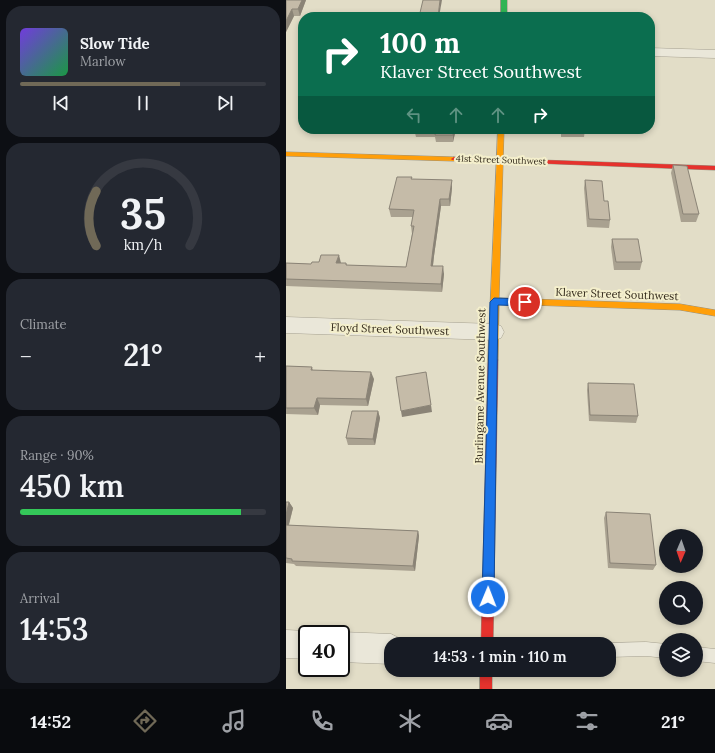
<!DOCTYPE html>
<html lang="en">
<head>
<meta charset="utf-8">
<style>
	:root { --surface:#171b24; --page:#242831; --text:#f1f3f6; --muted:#9ea1a6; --line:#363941; --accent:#706957 }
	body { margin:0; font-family:Lora,serif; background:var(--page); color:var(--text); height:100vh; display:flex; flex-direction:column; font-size:15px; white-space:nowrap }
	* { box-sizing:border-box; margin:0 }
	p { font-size:13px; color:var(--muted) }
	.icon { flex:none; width:22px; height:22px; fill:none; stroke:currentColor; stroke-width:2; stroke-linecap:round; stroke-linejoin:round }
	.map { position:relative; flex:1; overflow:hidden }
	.drawer { display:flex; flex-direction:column; gap:6px; padding:6px; background:#0d0f14; width:286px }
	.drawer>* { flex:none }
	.top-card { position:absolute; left:12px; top:12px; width:357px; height:122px; border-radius:16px; box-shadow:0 2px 6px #0003; background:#0b6e4f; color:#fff; overflow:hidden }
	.needle { width:26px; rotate:182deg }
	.tools { position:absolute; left:373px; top:529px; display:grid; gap:8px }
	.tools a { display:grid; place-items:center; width:44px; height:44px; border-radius:50%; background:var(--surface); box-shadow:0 2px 6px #0003; font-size:20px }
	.speed { position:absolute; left:12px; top:625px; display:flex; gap:8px; font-size:20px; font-weight:700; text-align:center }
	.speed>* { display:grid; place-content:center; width:52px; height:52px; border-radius:50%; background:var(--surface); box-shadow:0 2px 6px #0003; line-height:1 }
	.speed .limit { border:2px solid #111; border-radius:6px; background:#fff; color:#111 }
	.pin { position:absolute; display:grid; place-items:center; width:34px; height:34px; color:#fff; margin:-17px; border:2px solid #fff; border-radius:50%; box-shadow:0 1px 4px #0007 }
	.me { position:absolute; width:44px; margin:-22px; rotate:1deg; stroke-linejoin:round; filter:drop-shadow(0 0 3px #0008) }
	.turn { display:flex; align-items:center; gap:14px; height:84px; padding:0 16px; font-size:18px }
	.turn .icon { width:52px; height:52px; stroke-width:2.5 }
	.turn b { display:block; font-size:28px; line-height:34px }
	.lanes { display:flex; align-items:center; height:38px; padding:0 16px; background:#0003; justify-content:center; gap:20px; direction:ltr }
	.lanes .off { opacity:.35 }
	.big { font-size:30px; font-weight:600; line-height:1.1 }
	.drawer .card { flex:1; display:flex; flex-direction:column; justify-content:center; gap:6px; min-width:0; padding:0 14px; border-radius:16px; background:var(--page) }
	.drawer .dial { align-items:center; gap:0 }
	.dial svg { height:104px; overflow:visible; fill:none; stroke:var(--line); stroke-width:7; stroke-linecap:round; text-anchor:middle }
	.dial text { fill:var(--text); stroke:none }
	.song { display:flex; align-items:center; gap:12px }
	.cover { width:48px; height:48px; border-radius:6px; background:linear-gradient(135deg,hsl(260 70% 55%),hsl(140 70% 35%)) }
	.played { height:4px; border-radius:2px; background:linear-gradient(90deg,var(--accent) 65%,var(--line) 65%) }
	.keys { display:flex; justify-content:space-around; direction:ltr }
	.heat { display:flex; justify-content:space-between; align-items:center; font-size:22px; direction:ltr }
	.charge { height:6px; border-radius:3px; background:linear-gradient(90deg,#34c759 90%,var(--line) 0) }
	.trip { position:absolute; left:98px; top:637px; width:232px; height:40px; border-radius:16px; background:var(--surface); box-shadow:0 2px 6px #0003; font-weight:600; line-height:40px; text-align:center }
	.dock { display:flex; height:64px; justify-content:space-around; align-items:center; background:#090b0e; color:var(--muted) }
	.dock .icon { width:28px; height:28px }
	.dock .on { color:var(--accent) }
	.dock b { font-size:18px; color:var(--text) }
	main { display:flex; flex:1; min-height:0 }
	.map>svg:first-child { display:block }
</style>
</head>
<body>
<main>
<section class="drawer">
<div class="card">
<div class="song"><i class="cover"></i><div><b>Slow Tide</b><p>Marlow</p></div></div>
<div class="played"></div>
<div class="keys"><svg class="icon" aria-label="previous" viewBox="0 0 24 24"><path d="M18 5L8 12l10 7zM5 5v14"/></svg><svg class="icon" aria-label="pause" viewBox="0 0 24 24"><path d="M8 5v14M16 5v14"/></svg><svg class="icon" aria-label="next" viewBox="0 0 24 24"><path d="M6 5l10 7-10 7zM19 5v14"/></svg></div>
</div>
<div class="card dial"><svg viewBox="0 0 100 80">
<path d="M14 69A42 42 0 1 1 86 69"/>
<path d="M14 69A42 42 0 0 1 14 27" stroke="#706957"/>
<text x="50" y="56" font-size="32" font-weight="700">35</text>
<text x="50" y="72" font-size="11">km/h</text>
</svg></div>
<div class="card"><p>Climate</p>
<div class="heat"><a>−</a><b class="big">21°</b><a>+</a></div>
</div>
<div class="card"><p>Range · 90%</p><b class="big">450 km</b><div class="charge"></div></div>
<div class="card"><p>Arrival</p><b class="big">14:53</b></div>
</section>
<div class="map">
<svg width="429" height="689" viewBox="0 0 429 689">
	<rect width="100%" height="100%" fill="#e2ddc7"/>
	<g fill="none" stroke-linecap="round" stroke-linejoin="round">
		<g stroke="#a6a191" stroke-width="1">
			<g id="lane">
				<path d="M360,642L380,644V658L360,656L323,657V644H321L323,643Z"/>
				<path d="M410,647L429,649V663L410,661Z"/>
			</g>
		</g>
		<g stroke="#a6a191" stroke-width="1">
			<g id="street">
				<path d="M364,48L429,50V58L364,56Z"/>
				<path d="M0,317L208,324L215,326L218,332L215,338L208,340L0,333Z"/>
				<path d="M0,630L21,631L29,634H21V659L0,658Z"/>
				<path d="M55,632L105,634L115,639L117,644H105V664L55,662V634H51Z"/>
			</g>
		</g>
		<g stroke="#969181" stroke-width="1">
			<rect id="fast" x="215" y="0" width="6" height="17"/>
		</g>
		<g stroke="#969181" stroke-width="1">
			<g id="slow">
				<path d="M212,129H218L213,298L394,304L429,310V316L394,310L213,304L212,360L210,363H204L202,360Z"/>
				<path d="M0,152L168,157L171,159L168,161L0,156Z"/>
			</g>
		</g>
		<g stroke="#969181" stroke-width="1">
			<g id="jam">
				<path d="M168,157L429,166V170L166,160L165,159Z"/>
				<path d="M207,356L210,357L212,360L207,644H195L202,360L204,357Z"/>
				<rect x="194" y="670" width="12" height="19"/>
			</g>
		</g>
		<use href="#lane" fill="#eae7d9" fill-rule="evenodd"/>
		<use href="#street" fill="#eae7d9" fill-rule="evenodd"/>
		<use href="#fast" fill="#30b455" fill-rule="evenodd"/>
		<use href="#slow" fill="#ff9f0a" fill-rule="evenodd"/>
		<use href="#jam" fill="#e5322d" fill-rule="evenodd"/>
	</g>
	<g fill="#a9a190">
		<path d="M0,0H20L14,16H8L0,32Z"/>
		<path d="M41,129H170L167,142H150L149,137H130L129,133L41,130Z"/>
		<path d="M275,129H299L298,137H275Z"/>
		<path d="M387,165L413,214L410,222H395L385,173Z"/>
		<path d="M126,179L166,188L164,206H155L148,256L147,266L158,274L156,292L0,286V263L25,264L60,263L61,265L120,267L126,234L125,226L127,217H105L103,209Z"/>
		<path d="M299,180L318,201L324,220L323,228L301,227L298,188Z"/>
		<path d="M326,239L356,262L354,270H328L325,247Z"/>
		<path d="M0,366L26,367L27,370L88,379L82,406L34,405L32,415L0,414Z"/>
		<path d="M302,383L352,416L350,423L303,421L301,390Z"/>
		<path d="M92,411L94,418L89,445H62L60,438Z"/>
		<path d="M0,502H3L7,508L3,525L132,531L133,536L129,571L10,566L8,564L0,563Z"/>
		<path d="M320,512L370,565L367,570L322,568L318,518Z"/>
	</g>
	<g fill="#8a8376">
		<path d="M16,0H20L14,16L12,9Z"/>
		<path d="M154,0H156L153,17H152Z"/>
		<path d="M6,9L8,16L0,32V21Z"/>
		<path d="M168,129H170L167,142V135Z"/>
		<path d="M166,180V188L164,206L163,199Z"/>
		<path d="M154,199L155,206L148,256L146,273L145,266L147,249Z"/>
		<path d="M53,255L55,263L53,270L50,263Z"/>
		<path d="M157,266L158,274L156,292L155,284Z"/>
		<path d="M85,372L88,379L82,406L80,399Z"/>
		<path d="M31,398L34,405L32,415L28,408Z"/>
		<path d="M145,405L146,412L116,417L115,411Z"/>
		<path d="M92,411L94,418L89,445L87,439Z"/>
		<path d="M3,502L7,508L1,531L0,529V515Z"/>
		<path d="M132,531L133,536L129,571L127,566Z"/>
	</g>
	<g fill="#c5bba8" stroke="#8a8376">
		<path d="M0,0H16L12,9H6L0,21Z"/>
		<path d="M137,0H154L152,17H133Z"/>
		<path d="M129,129H168L167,135H149L150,130H129Z"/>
		<rect x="276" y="129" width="23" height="1"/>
		<path d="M387,165L401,166L413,214H397Z"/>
		<path d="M111,177H126L125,179L166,180L163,199H154L147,249L145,266H157L155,284L0,279V263L25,264L26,262H33L35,255H53L50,263H60V265L120,267L128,226H125L128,210L103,209Z"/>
		<path d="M299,180L316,181L318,201H322L324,220L303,219Z"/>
		<path d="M326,239H352L356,262H330Z"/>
		<path d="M0,366L26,367L25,370L85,372L80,399L31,398L28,408H0Z"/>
		<path d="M140,372L145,405L115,411L110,377Z"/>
		<path d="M302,383L348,384L352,416L304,415Z"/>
		<path d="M66,411H92L87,439L60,438Z"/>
		<path d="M0,502H3L0,515Z"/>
		<path d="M320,512L364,514L370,565L324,563Z"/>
		<path d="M0,525L132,531L127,566L6,561V559L0,558Z"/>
	</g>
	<path fill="#1a73e8" stroke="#114b97" d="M208,298L239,299L244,302L239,306L212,305L208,597L206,601L202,603L198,601L196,597L204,302Z"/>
	<g text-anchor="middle" stroke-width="4" stroke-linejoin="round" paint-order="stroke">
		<g font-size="9" fill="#332a1b" stroke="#f4efcc">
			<text transform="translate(215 160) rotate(2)" y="3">41st Street Southwest</text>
		</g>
		<g font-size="11" fill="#332a1b" stroke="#f4efcc">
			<text transform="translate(331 294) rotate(2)" y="4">Klaver Street Southwest</text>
			<text transform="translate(104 329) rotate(2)" y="4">Floyd Street Southwest</text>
			<text transform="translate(194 386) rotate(-89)" y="4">Burlingame Avenue Southwest</text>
		</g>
	</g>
</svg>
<div class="tools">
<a><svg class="needle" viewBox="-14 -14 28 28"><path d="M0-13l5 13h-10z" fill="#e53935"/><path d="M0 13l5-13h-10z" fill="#9ea1a6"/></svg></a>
<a><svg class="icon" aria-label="search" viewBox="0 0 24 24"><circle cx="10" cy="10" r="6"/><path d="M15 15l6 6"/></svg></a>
<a><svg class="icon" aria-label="layers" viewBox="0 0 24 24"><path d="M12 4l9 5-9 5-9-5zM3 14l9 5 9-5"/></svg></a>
</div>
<div class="speed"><div class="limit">40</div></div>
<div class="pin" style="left:239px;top:302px;background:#d93025"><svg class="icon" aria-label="arrive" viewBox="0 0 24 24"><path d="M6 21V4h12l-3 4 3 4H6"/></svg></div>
<svg class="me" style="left:202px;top:597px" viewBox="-20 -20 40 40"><circle r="17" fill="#1a73e8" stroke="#fff" stroke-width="3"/><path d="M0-11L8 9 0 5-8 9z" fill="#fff"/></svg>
<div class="trip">14:53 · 1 min · 110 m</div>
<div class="top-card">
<div class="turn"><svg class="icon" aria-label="right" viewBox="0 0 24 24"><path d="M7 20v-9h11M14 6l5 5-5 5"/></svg><div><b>100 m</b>Klaver Street Southwest</div></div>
<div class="lanes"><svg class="icon off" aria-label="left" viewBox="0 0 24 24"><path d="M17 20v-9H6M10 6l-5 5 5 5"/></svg><svg class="icon off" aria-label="ahead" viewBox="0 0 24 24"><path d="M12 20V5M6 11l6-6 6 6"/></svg><svg class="icon off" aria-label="ahead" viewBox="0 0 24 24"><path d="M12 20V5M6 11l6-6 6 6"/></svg><svg class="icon" aria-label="right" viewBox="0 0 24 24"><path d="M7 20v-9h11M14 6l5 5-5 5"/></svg></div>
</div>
</div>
</main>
<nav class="dock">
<b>14:52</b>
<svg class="icon on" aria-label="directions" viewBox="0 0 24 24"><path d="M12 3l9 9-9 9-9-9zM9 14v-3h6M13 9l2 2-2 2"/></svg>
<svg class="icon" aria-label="music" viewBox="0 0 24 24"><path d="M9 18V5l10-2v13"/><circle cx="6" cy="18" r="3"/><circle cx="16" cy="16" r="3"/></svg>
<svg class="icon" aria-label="phone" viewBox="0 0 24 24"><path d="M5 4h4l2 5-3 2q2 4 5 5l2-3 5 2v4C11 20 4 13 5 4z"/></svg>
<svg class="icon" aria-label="climate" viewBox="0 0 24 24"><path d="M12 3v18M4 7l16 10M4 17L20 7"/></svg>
<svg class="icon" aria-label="car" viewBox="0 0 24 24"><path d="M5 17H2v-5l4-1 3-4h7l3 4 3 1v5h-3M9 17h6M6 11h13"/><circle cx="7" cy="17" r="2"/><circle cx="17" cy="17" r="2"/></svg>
<svg class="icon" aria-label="filters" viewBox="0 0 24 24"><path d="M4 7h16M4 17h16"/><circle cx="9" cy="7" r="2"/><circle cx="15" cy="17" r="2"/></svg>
<b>21°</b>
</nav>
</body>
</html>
